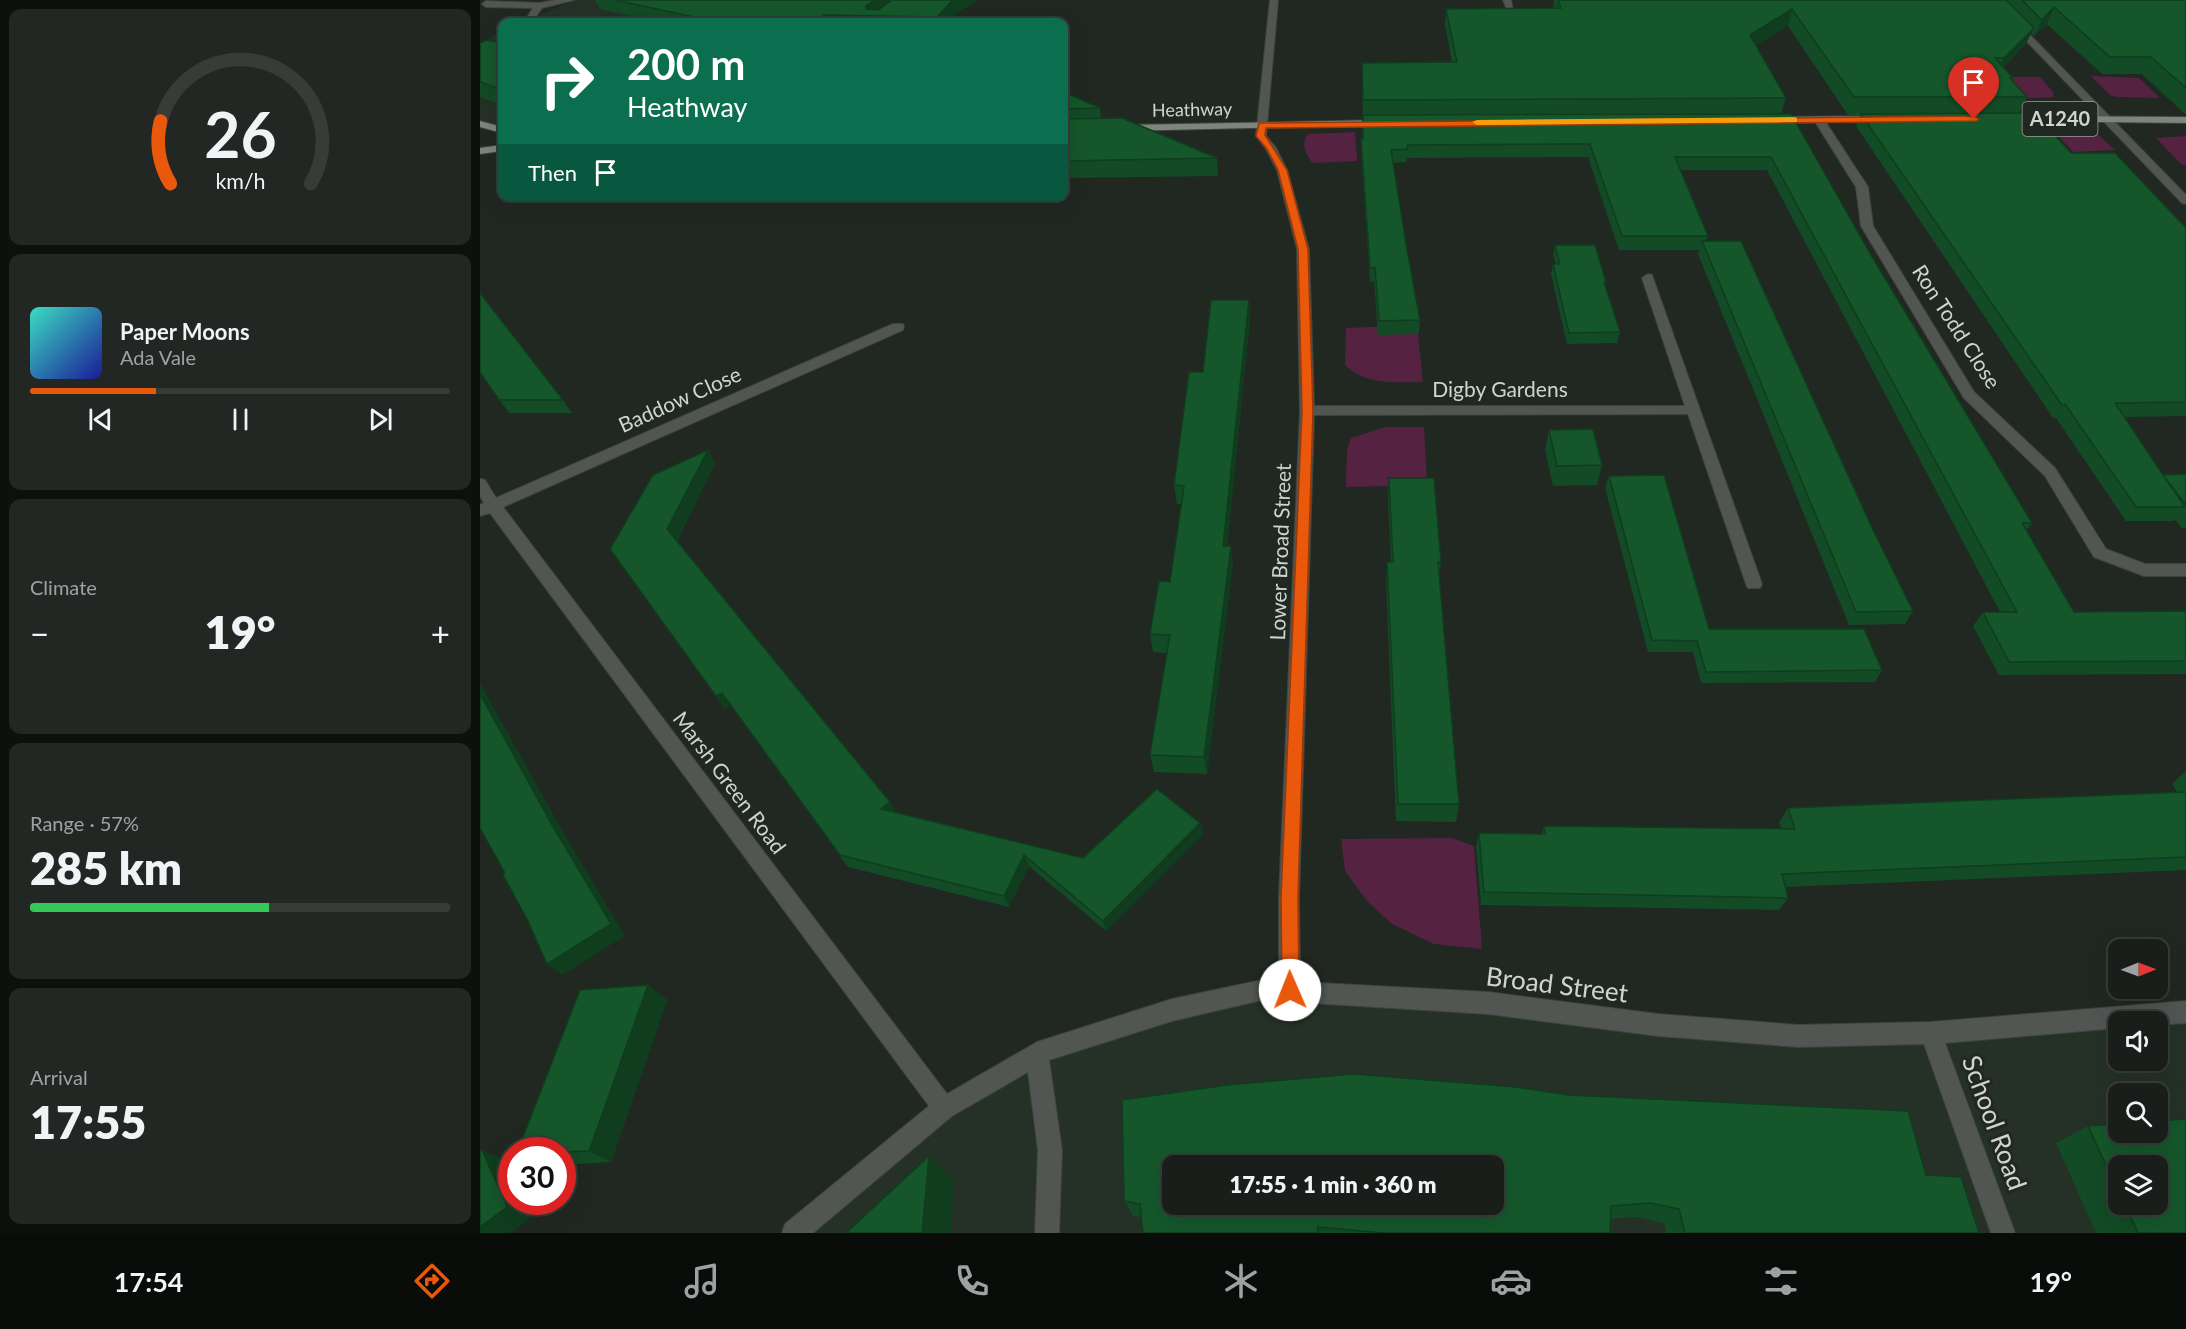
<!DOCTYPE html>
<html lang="en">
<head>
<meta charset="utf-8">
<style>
	:root { --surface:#191e1a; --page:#222723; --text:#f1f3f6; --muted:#9fa2a2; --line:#373c39; --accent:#ea580c }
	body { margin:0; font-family:Lato,sans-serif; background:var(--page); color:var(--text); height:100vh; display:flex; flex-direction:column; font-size:22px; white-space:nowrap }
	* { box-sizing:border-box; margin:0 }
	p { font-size:20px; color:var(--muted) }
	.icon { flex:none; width:33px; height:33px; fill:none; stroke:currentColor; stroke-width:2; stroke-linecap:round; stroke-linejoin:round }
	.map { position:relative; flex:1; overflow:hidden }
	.drawer { display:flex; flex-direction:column; gap:9px; padding:9px; background:#0e100e; width:480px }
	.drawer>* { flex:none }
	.top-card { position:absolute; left:18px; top:18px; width:570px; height:183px; border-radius:12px; box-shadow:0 6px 24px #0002,0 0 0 2px var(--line); background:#0b6e4f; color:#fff; overflow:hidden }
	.needle { width:39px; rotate:89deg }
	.buttons { position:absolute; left:1628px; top:939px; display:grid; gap:12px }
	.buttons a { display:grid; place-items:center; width:60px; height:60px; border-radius:12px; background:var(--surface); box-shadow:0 6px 24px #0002,0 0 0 2px var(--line); font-size:30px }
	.speed { position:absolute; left:18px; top:1137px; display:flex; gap:12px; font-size:30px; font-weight:700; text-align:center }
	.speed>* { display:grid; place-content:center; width:78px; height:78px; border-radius:50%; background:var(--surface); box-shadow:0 6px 24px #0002,0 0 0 2px var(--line); line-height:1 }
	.speed .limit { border:9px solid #d22; background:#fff; color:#111 }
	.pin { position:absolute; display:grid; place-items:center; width:51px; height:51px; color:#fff; margin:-62px -26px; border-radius:50% 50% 50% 0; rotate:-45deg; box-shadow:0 0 6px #0007 }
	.pin .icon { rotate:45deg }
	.me { position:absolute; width:66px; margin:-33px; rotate:359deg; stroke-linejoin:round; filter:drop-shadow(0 0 4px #0008) }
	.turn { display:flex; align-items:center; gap:21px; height:126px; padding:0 30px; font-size:27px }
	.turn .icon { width:78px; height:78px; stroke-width:2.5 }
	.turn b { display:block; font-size:42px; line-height:51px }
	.then { display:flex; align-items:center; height:57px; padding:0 30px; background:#0003; gap:12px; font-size:22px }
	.big { font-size:45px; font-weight:800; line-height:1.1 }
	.drawer .tile { flex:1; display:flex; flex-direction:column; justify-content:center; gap:9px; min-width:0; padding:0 21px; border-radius:12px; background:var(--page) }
	.drawer .dial { align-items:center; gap:0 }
	.dial svg { height:156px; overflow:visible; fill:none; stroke:var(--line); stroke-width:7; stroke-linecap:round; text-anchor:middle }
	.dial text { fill:var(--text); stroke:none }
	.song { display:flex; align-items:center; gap:18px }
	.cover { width:72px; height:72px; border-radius:9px; background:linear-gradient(135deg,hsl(170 70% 55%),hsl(240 70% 35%)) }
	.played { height:6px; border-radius:3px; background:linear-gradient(90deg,var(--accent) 30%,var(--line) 30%) }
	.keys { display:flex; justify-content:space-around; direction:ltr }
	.heat { display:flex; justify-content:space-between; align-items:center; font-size:33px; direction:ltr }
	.charge { height:9px; border-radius:4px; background:linear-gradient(90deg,#34c759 57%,var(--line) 0) }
	.trip { position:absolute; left:682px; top:1155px; width:342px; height:60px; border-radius:12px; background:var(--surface); box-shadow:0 6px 24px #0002,0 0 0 2px var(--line); font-weight:800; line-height:60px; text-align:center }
	.dock { display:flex; height:96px; justify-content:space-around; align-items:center; background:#0a0c0a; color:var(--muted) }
	.dock .icon { width:42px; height:42px }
	.dock .current { color:var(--accent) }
	.dock b { font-size:27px; color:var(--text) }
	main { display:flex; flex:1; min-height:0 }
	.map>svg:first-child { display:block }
</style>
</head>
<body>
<main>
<section class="drawer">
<div class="tile dial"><svg viewBox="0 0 100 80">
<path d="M14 69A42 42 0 1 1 86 69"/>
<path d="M14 69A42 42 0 0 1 9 37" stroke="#ea580c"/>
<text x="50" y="56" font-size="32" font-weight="700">26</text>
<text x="50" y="72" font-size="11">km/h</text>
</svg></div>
<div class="tile">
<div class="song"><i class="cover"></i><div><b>Paper Moons</b><p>Ada Vale</p></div></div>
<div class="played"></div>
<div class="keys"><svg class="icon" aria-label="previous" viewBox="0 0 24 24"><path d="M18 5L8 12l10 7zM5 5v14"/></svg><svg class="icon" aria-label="pause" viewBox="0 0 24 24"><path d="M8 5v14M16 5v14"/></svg><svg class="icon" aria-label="next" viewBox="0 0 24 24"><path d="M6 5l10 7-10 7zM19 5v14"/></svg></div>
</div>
<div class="tile"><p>Climate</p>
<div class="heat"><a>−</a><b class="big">19°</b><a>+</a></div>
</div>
<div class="tile"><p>Range · 57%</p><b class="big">285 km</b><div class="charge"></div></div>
<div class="tile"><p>Arrival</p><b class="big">17:55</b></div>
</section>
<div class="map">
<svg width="1706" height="1233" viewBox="0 0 1706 1233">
	<rect width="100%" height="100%" fill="#212822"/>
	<g fill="#253127" fill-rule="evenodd">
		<path d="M94,0H202L156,22H44Z"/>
		<path d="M22,32V129L0,124V43Z"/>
		<path d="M782,990L1318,1036L1706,1012V1233H314L530,1072ZM1638,1022H1677V1060H1638ZM1638,1094H1677V1132H1638ZM693,1166H1014V1204H693ZM1638,1166H1677V1204H1638Z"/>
	</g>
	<g fill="#552241">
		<path d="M1611,76L1659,78L1680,98L1636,97L1630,95Z"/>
		<path d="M1520,77H1560L1573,92L1574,97L1533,99Z"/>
		<path d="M1572,129L1613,130L1635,150L1593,152Z"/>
		<path d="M875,132L877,161L832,163C826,152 820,145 828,134Z"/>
		<path d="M1706,136V165H1702L1676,138Z"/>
		<path d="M937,325L943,382C917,382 886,386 865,365L866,328Z"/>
		<path d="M905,427H944L947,485L866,487L867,450L871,438Z"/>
		<path d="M972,838L994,846L1002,949L954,944L912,924L888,902L865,871L861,839Z"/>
	</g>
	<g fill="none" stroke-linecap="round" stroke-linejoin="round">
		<g stroke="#3d443e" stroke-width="2">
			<g id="minor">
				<path d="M76,0H94L62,8L52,22H44L53,8L6,7L2,4L6,1L59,3Z"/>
				<path d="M790,0H798L786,136L796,148L807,170L829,249L834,406H1205L1162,278L1168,274L1172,275L1282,584L1280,588H1268L1266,584L1208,414L834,415L819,897L820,982L1008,992L1178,1014L1318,1025L1451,1022L1706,1001V1023L1677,1025V1022H1638V1028L1465,1043L1535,1233H1511L1444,1044L1318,1047L1178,1036L1008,1014L782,1000L692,1021L569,1060L582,1150L579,1233H555L558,1150L548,1072L472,1116L333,1233H302L305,1224L449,1106L10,513L0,516V505L4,503L0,496V479L5,480L16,498L413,324H423L424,327L423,330L23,507L467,1094L557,1042L692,999L782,980L799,981V897L820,411L817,249L797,170L786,149L776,136Z"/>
				<path d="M1023,0H1031L1033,10H1027Z"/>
				<path d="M1507,0H1516L1706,195V204L1702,203Z"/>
				<path d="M1335,118H1343L1388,187L1393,226L1494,392L1575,468L1626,549L1665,564H1706V576H1664L1614,557L1565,476L1484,398L1381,226L1376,187L1334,120Z"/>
			</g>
		</g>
		<g stroke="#3d443e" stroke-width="2">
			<g id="primary">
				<path d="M1398,116L1403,119L1402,121L1292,123L1287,120L1292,117Z"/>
				<path d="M1538,116L1706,117V123L1534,121L1533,119Z"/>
				<path d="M903,120L907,121V125L644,131L639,128L644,125Z"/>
				<path d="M0,121L22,127V133L0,127Z"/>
				<path d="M22,145V151L0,154V148Z"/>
			</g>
		</g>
		<use href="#minor" fill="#525653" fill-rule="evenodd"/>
		<use href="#primary" fill="#7e857f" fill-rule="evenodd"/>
	</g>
	<g fill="#124b25" fill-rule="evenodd">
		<path d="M115,0H498L474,15L468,22H179L120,9Z"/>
		<path d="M1074,0H1706V115L1662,74H1622L1567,24L1554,36L1551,33L1546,44L1523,68L1533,78L1532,80L1547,97L1539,113L1591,153L1706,228V416L1644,417L1683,475L1706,474V528H1701L1695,519L1694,521H1646L1576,418H1573L1376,126L1380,115H1368L1308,26L1276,45L1306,98L1301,114L1391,255L1552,523L1546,531L1594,612L1706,611V674L1519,675L1493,626L1503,612H1520L1287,170H1201L1228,236L1226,241L1394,532L1433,611L1425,624L1369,625L1218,254L1220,250H1139L1108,157L927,158L926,162L913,163L927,250L940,320L939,334L898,335L894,281L890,282L881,152V139H883L882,63L972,62L965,25L966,9L1073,8Z"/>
		<path d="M0,43H22V105L0,97Z"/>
		<path d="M584,92L620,108L621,118L737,158L738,176L584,178Z"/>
		<path d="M1075,245L1126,282L1125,286L1140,332L1137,343L1087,344L1071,274L1073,264H1076L1073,255Z"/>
		<path d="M769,300L770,319L747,546L753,564L727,774L674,772L670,755L687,653L673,652L670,634L690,582L701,504H697L694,485L723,372Z"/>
		<path d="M0,372L83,400L92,413H29Z"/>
		<path d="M1069,430L1122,465L1117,485L1073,486L1065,450Z"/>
		<path d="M235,463L197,541L410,802L416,813L603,858L720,823L723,834L626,931L549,866L529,907L368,867L251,705L245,709L130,549Z"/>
		<path d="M1129,476L1229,629L1402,670L1395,682L1221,683L1213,652H1168L1125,488Z"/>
		<path d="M909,478L961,562L959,578L979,804L976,822L916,821L906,582L907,562H911L908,498Z"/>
		<path d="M1706,771V870L1305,887L1308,898L1299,910L1001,905L996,847L999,833L1062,834L1064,826L1302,829L1299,822L1308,808L1697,792L1692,784Z"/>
		<path d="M168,985L187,1000L131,1162L82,1165V1150Z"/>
		<path d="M1608,1126L1706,1233H1616L1576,1143ZM1638,1166L1677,1204H1638Z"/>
		<path d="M1446,1175L1499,1233H1186L1184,1223L1156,1217L1130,1219V1233H663L662,1217L653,1216L644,1201Z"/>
	</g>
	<g fill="#0f3d1e">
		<path d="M395,0H419L388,16L386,9V6Z"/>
		<path d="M473,0H498L474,15L468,22H458L457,17Z"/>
		<path d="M1574,7L1567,24L1554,36L1562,20Z"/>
		<path d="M1312,9L1308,26L1265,52L1270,35Z"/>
		<path d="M344,15L346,22H340Z"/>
		<path d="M1554,28L1546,44L1516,75L1524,58Z"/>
		<path d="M769,300L770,319L745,564L743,546Z"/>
		<path d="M228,450L235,463L196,542L187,529Z"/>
		<path d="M751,546L753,564L727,774L724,757Z"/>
		<path d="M0,683L86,837L145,936L82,975L67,964L72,825L0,694Z"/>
		<path d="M242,693L251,705L245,709L236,696Z"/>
		<path d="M410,802L417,814L401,809Z"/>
		<path d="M720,823L723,834L626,931L623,921Z"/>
		<path d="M544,855L549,866L529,907L524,896Z"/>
		<path d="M168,985L187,1000L131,1162L109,1151Z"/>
		<path d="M2,1150L27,1161L32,1171V1202H45L52,1217L31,1233H0Z"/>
		<path d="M449,1156L474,1180L471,1233H442Z"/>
	</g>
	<g fill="#15572b" stroke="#0f3d1e" stroke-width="1.5" fill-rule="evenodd">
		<path d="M135,0H395L386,6V9L398,10L412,0H473L457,17L344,15L340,22H237Z"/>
		<path d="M1078,0H1526L1554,28L1524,58H1515L1533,78H1530L1547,97H1374L1312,9L1270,35L1306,98L883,100L882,63L977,62L966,9L1081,8Z"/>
		<path d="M1542,0H1706V88L1671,57H1630L1574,7L1562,20Z"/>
		<path d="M7,40L22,43V90L0,82V43Z"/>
		<path d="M584,92L620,108L584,109Z"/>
		<path d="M1555,113L1591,153H1635L1706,228V402L1635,403L1683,475L1706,474V505L1683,475L1705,507H1656L1585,404L1582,405L1381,114Z"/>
		<path d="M1311,114L1391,255L1552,523H1542L1594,612L1706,611V661L1529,662L1503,612H1537L1291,157H1195L1228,236H1142L1110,144L928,145L927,149L911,150L927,250L940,320L899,321L895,268H890L881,139H883V115Z"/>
		<path d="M642,118L737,158L584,161V119Z"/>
		<path d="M1222,241H1261L1394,532L1433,611L1376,612Z"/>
		<path d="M1075,245H1115L1126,282H1124L1140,332L1089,333L1073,264H1080Z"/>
		<path d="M0,293L83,400H19L0,372Z"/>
		<path d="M731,300H769L743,546H751L724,757L670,755L690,635L670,634L679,581L690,582L704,486L694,485L709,372H723Z"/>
		<path d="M1113,429L1122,465L1077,466L1069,430Z"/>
		<path d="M228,450L187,529L410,802L401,809L603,858L677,789L720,823L623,921L544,855L524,896L360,855L242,693L236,696L130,549L173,475Z"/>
		<path d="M1184,475L1229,629H1384L1402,670L1226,672L1217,641L1172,640L1129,476Z"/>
		<path d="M909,478H954L961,562H958L979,804H918L907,562H913Z"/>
		<path d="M0,694L72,825L131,924L67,964L47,919L23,875L25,873L0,828Z"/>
		<path d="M1706,792V857L1302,874L1308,898L1004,892L999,833L1065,834L1064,826L1315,829L1308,808Z"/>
		<path d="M168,985L109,1151L82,1152V1150H38L100,990Z"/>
		<path d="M874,1074L1035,1087L1088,1095L1428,1111L1446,1175L1481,1177L1499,1233H1205L1199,1209L1170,1203L1131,1206L1130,1233H903L838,1227V1233H663L660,1204L644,1201L642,1100L747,1085ZM693,1166H1014V1204H693Z"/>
		<path d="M1706,1119V1233H1658L1645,1204H1677V1166H1638V1191L1608,1126L1638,1124V1132H1677V1121Z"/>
		<path d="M2,1150L27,1207L0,1227V1151Z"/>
		<path d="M449,1156L442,1233H366Z"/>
	</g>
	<path fill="#ea580c" stroke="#983908" stroke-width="1.5" d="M1494,116L1499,119L1497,121L786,128L785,135L807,170L828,249L833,411L818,897L819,990L817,996L810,999L804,996L802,990L801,897L822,411L818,249L798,170L787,149L776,136L779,123Z"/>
	<path fill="#f59e0b" d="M1314,117L1317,118V122L997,125L992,122L997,120Z"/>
	<g text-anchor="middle" stroke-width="6" stroke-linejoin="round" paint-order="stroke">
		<g font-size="18" fill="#d0d4d0" stroke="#212822">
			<text transform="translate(712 110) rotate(-1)" y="6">Heathway</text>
		</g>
		<rect fill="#212822" stroke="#9ca09c" stroke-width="1.5" x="1542.5" y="102" width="75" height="34" rx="4.5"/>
		<g font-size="20" font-weight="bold" fill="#d0d4d0">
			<text x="1580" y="126">A1240</text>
		</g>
		<g font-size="21" fill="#d0d4d0" stroke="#212822">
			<text transform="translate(1476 327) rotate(57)" y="7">Ron Todd Close</text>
			<text x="1020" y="397">Digby Gardens</text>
			<text transform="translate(200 400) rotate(-24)" y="7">Baddow Close</text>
			<text transform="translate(801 552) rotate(-88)" y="7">Lower Broad Street</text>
			<text transform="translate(249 783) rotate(53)" y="7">Marsh Green Road</text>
		</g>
		<g font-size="26" fill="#d0d4d0" stroke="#212822">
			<text transform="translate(1077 985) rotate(7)" y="9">Broad Street</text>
			<text transform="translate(1514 1123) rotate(70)" y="9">School Road</text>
		</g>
	</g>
</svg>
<div class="buttons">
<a><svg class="needle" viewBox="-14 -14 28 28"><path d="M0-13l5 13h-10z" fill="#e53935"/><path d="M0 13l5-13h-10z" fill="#9fa2a2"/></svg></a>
<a><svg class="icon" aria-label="sound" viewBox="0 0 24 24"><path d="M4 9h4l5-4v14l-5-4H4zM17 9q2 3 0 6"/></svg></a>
<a><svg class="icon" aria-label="search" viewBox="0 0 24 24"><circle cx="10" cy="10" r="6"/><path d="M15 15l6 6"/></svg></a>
<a><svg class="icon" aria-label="layers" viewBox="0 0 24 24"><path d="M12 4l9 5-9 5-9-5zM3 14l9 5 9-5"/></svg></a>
</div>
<div class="speed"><div class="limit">30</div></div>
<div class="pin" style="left:1494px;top:119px;background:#d93025"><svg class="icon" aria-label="arrive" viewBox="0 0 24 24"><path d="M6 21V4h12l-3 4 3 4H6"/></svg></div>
<svg class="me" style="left:810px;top:990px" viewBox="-20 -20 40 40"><circle r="19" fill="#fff"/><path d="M0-13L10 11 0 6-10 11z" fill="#ea580c"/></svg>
<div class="trip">17:55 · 1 min · 360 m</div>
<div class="top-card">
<div class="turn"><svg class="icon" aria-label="right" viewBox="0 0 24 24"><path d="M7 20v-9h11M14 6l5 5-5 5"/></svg><div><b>200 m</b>Heathway</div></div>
<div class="then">Then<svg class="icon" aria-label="arrive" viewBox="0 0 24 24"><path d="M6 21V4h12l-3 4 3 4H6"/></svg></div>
</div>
</div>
</main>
<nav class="dock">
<b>17:54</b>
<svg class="icon current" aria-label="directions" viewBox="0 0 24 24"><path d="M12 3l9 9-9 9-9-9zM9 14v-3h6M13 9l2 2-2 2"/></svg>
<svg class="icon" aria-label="music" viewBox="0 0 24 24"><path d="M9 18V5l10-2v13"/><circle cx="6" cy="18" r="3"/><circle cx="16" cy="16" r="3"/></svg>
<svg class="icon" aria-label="phone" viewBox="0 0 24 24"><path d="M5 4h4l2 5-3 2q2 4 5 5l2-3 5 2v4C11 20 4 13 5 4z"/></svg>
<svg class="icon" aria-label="climate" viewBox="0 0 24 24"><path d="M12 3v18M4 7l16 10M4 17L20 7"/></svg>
<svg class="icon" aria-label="car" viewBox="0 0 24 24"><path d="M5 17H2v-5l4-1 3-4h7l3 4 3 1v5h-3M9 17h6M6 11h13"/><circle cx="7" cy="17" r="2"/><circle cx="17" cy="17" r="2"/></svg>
<svg class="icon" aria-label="filters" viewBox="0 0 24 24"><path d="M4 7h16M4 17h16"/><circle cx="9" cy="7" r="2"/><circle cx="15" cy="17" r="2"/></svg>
<b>19°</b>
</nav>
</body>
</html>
